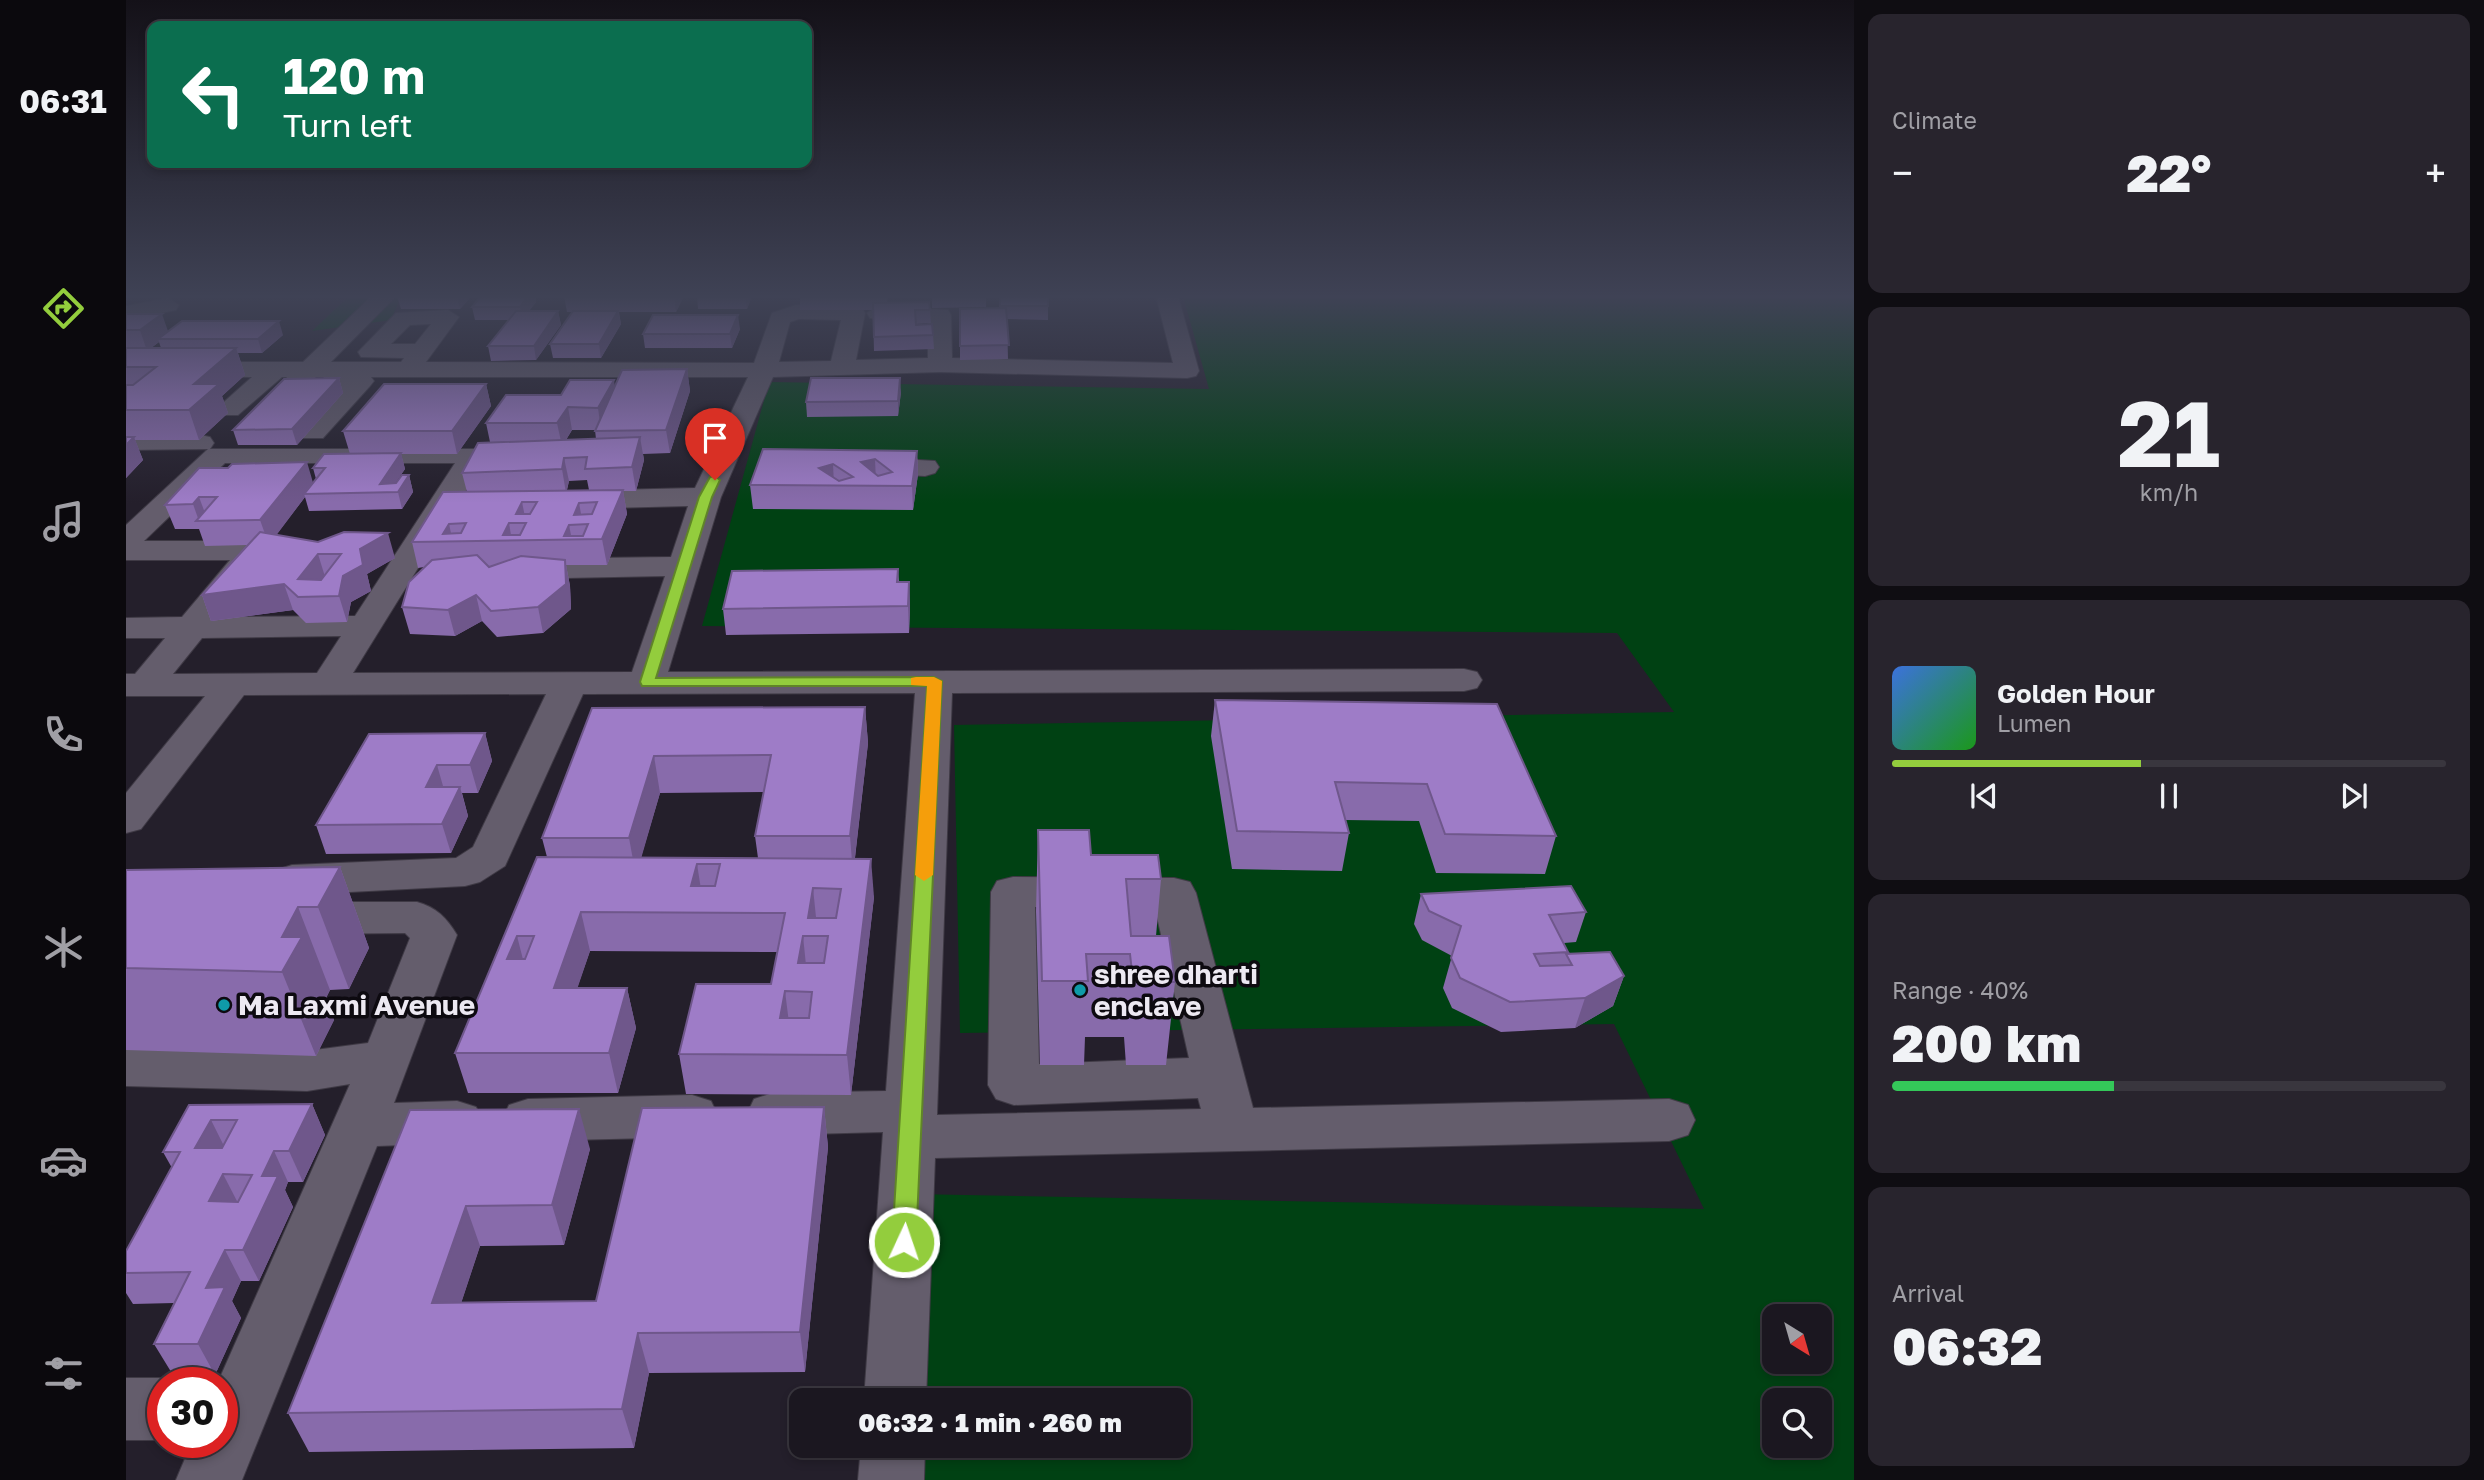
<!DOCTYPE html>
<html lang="en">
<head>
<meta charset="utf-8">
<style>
	:root { --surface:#1b1720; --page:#28242d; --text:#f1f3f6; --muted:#a09fa5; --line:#39363e; --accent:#93cd3d }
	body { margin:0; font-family:"Golos Text",sans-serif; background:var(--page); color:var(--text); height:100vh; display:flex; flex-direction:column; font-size:26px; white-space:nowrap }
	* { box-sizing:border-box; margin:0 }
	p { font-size:23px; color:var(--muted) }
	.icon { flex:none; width:38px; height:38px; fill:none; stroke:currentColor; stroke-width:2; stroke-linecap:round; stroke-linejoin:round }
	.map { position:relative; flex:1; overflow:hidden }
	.panel { display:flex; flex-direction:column; gap:14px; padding:14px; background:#0f0d12; width:630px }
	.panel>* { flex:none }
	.hud { position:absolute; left:21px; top:21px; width:665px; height:147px; border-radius:14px; box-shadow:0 4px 10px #0003,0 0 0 2px var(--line); background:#0b6e4f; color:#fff; overflow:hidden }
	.needle { width:46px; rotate:143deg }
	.buttons { position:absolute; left:1636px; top:1304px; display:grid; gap:14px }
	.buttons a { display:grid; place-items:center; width:70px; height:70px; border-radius:14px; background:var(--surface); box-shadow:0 4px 10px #0003,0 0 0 2px var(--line); font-size:35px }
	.speed { position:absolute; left:21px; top:1367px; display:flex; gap:14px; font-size:35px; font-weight:700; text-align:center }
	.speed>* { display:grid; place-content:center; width:91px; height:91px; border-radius:50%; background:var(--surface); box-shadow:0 4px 10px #0003,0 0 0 2px var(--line); line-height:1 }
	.speed .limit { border:10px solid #d22; background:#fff; color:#111 }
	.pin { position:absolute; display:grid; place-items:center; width:60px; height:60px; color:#fff; margin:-72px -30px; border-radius:50% 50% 50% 0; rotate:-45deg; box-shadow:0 0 7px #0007 }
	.pin .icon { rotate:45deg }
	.me { position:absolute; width:77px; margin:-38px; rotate:3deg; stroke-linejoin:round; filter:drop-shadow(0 0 5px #0008) }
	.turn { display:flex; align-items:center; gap:24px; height:147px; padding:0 21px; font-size:32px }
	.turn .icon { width:91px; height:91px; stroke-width:2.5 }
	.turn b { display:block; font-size:49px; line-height:60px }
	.big { font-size:52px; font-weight:800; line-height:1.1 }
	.panel .tile { flex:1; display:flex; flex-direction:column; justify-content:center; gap:10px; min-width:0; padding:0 24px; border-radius:14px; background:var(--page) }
	.panel .dial { align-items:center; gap:0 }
	.dial b { font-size:91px; line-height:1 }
	.song { display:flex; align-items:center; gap:21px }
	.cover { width:84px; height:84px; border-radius:10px; background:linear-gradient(135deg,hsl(220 70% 55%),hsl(120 70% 35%)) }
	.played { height:7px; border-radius:4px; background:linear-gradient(90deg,var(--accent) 45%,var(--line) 45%) }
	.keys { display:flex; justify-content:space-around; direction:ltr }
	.heat { display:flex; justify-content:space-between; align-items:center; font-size:38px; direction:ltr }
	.charge { height:10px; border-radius:5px; background:linear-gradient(90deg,#34c759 40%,var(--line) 0) }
	.trip { position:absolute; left:663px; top:1388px; width:402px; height:70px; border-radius:14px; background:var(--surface); box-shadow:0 4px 10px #0003,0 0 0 2px var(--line); font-weight:800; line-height:70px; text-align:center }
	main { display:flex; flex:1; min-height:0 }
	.tab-bar { display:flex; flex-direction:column; width:126px; justify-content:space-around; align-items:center; background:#0b090d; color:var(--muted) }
	.tab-bar .icon { width:49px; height:49px }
	.tab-bar .selected { color:var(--accent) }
	.tab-bar b { font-size:32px; color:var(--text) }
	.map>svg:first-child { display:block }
</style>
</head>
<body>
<main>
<nav class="tab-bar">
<b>06:31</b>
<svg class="icon selected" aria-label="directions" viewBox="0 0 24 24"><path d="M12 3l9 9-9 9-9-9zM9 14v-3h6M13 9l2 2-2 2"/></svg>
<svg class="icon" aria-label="music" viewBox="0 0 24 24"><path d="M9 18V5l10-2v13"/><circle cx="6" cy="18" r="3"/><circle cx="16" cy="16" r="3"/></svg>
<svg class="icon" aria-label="phone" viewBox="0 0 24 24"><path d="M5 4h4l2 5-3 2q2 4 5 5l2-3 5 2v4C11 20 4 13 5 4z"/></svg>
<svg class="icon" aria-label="climate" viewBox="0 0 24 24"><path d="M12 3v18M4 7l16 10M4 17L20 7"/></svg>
<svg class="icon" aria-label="car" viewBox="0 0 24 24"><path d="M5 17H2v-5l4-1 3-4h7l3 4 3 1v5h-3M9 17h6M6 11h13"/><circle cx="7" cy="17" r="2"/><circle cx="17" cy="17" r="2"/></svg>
<svg class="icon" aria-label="filters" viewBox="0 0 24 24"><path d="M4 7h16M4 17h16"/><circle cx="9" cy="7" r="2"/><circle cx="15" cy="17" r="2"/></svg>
</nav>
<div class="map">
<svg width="1728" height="1480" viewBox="0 0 1728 1480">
	<rect width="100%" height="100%" fill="#241f2b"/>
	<g fill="#004113" fill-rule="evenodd">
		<path d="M223,296H275L265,320L186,331Z"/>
		<path d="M1057,296H1728V1480H798L797,1446H1054V1400H795L786,1194L1578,1209L1488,1024L834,1033L828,725L1548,712L1491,633L576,626L643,382L1083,389ZM1648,1316H1694V1362H1648ZM1648,1400H1694V1446H1648Z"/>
	</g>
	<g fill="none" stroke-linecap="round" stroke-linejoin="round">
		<g stroke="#3f3a45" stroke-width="2">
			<g id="minor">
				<path d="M246,296H270L205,362H275L278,358L235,357L232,352L270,313L322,310L333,317L300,362L628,363L646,313L670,305L736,308L739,313L730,360L802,358V321L744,318L741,313L752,306L822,310L825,315L826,358L1047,363L1030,296H1052L1073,371L1070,376L1061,378L814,372L647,377L595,497L542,672L1338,669L1351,672L1356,680L1351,688L1338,691L826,693L811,1115L1075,1109L1072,1098L888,1105L870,1099L862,1085L865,892L871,881L887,877L1048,878L1064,882L1070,893L1127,1108L1543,1099L1562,1105L1569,1120L1562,1135L1543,1141L809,1158L800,1400H738L757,1132L647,1135L628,1129L621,1114L628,1099L647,1093L760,1091L789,693L457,694L379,866L354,882L339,886L166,895L151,890L144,880L151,870L166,865L330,858L347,847L420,694L118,695L15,829L0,833V793L79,696H0V674H9L39,638H0V618L56,617L104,560H0V525L82,449L0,450V434L74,435L84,437L88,443L84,449H358L362,455L227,673L506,672L539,576L388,579L377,576L372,569L377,562L388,559L545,557L562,506L445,509L435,506L430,500L435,494L445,491L569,488L622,377H245L248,381L244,386L197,438H177L173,432L213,389L198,387L194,382L198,377H190C180,386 175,391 161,387L157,382L161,377H156L112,415H94L90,409L126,377L0,376V362H177ZM673,319L715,320L705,361L653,362L664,322ZM305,324L289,344H265L284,325ZM99,463H329L229,616L92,617L145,550L140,543L129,541H18ZM215,636L191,673L47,674L76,638ZM909,907L1029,908L1063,1058L913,1064Z"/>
				<path d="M42,298L53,305L50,310L0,320V306Z"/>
				<path d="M740,457L809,461L813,467L809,473L799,476L730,472L726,466L730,460Z"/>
				<path d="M180,902H291C310,907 321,918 331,935L268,1103L331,1101L350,1107L357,1122L350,1137L331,1143L251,1146L116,1480H50L66,1442H96V1382H92L224,1084L181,1091L0,1086V1046L181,1051L242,1043L284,938L279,933L180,934L164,929L157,918L164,907Z"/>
				<path d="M566,1095L585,1101L592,1116L585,1131L566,1137L402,1141L383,1135L376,1120L383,1105L402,1099Z"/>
				<path d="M0,1378H37L47,1382H37V1440H0Z"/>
				<path d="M735,1446H799L798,1480H732Z"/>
			</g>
		</g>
		<use href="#minor" fill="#645d6c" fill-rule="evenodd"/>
	</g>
	<g fill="#886bab" fill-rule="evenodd">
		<path d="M271,296H343V299L334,309H275Z"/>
		<path d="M355,296H409L410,302L403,311H432L435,325L410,360L365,361L362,346L383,320H349L346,307Z"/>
		<path d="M438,296H558L550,312H493L495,324L475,358H427L424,344L446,312H441Z"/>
		<path d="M571,296H626L621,309H572Z"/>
		<path d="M674,296H762L761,303L804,310L805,323L790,324V325L807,335L808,349L748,351L747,310H674Z"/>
		<path d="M806,296H860V307L806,308Z"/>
		<path d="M874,296H922V320L881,319L882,359L834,360V309L874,308Z"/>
		<path d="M0,314L42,331L157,335L136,353H112L119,375L96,396L102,413L73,440H9L17,460L0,478ZM33,342L35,348H25Z"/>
		<path d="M614,329L606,348H519L517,334Z"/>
		<path d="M561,369L564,391L544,453L517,454L518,460L510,491H497L501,514L481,565H440L444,586L445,609L417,633L371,637L356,621L329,636L284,634L276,607L298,567L292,568L286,542L341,492L336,473L364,442L360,423L435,395L489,386ZM446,430H469L470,439L440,440ZM461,480L463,490H441L443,481Z"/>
		<path d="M213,378L217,393L171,445H112L107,430Z"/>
		<path d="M360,384L365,406L331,454H275L279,469L269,483L283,475L287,492L276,509L183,511L179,497L150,535L269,558L241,574L245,591L225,602L221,622L180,623L167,610L85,621L76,595L121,545L79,546L73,529H49L39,505L73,468L187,483L190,479L187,468L224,454L217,431Z"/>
		<path d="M775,392L772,416L681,417L680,402Z"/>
		<path d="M637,449L791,451L792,474L787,510L627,509L624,485Z"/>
		<path d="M772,569L773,582H783L784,608L783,633L600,635L597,609Z"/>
		<path d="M1089,700L1371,704L1430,836L1419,874L1310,873L1293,821L1219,820L1223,833L1216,871L1106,869L1085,736Z"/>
		<path d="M739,707L742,743L729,858L748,897L725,1095L560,1094L553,1054L645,984L651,952L464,951L451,988H501L510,1028L492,1093H342L329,1053L421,857L416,838L466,708ZM638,792L629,836L632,858L515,857L534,793Z"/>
		<path d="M359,733L366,761L352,793H336L342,816L325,853L200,854L190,825Z"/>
		<path d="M912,830L965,855L1035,879L1030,936L1049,982L1040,1065H1000L998,1037H959L958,1065H914L910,911Z"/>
		<path d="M214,867L243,948L223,989L204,990L200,998L208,1020L190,1056L0,1050V870Z"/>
		<path d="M1295,894L1460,912L1450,942L1438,943L1442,952V954L1498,976L1487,1006L1449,1028L1375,1032L1326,1008L1317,988L1326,956L1296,940L1288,924Z"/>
		<path d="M186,1104L199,1135L177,1182H162L159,1190L167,1207L133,1281H115L106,1301L115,1318L89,1375H47L28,1344L48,1303L7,1304L0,1293V1251L46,1168L37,1152L63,1105Z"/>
		<path d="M698,1107L702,1147L679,1372L523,1373L508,1448L183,1452L162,1413L284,1110L464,1149L438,1245L354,1246L335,1303L470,1301Z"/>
	</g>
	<g fill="#6f578b">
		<path d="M331,296H343V299L334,309Z"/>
		<path d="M402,296H409L410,302L396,320L394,307Z"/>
		<path d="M548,296H558L550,312Z"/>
		<path d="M619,296H626L621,309Z"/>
		<path d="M432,311L435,325L410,360L408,346Z"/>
		<path d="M492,311L495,324L475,358L473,344Z"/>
		<path d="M36,314L43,334L32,339L33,342L21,351L14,330Z"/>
		<path d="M612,315L614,329L606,348L604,334Z"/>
		<path d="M153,321L157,335L136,353L132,339Z"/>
		<path d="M110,348L119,375L96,396L102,413L73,440L63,410L68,384Z"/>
		<path d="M561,369L564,391L544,453L540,430Z"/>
		<path d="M213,378L217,393L171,445L166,429Z"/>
		<path d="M774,378L775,392L772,416V401Z"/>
		<path d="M488,380L491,402L475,430L472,408Z"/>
		<path d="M360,384L365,406L331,454L326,431Z"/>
		<path d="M442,407L446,430L436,446L431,423Z"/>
		<path d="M8,437L17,460L0,478V445Z"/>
		<path d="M514,437L518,460L510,491L506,467Z"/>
		<path d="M791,451L792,474L787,510L786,486Z"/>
		<path d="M275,453L279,469L263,492L254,484Z"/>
		<path d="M438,458L443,481L440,493L436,469Z"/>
		<path d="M749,459L750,482L735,462Z"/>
		<path d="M181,462L188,486L178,494L179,497L143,545L134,520Z"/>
		<path d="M707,464L708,485L693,468Z"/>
		<path d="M283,475L287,492L276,509L272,492Z"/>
		<path d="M497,490L501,514L481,565L476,539Z"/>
		<path d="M73,497L82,521H73L67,504Z"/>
		<path d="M396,502L401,527L400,523L390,514Z"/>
		<path d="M453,503L457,524L448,515Z"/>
		<path d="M383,523L386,541L377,535Z"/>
		<path d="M323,524L327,542L317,534Z"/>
		<path d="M443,525L446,540L438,536Z"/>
		<path d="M262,533L269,558L241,574L245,591L225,602L221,622L213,596L217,576L234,549Z"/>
		<path d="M192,554L200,580L172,579Z"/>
		<path d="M439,560L444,586L445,609L417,633L412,607Z"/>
		<path d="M783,582L784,608L783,633L782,606Z"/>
		<path d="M158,584L167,610L85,621L76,595Z"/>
		<path d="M350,595L356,621L329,636L322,610Z"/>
		<path d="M739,707L742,743L727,874L724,836Z"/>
		<path d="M359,733L366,761L352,793L344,765Z"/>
		<path d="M528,756L534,793L510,876L503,838Z"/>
		<path d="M311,765L319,793L300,787Z"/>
		<path d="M334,787L342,816L325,853L316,824Z"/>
		<path d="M745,859L748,897L725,1095L721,1055Z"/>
		<path d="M571,864L577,902L565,886Z"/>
		<path d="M214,867L243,948L223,989L192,907Z"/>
		<path d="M687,888L691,927L682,918Z"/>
		<path d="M172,907L204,990L200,998L208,1020L190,1056L156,972V937Z"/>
		<path d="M455,912L464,951L438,1028L428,988Z"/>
		<path d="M391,936L401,975L381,959Z"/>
		<path d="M677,936L681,975L672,963Z"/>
		<path d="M1498,976L1487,1006L1449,1028L1459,998Z"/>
		<path d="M501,988L510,1028L492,1093L483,1053Z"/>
		<path d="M659,991L664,1031L654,1018Z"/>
		<path d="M186,1104L199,1135L177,1182L163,1151Z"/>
		<path d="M698,1107L702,1147L679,1372L674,1332Z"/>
		<path d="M453,1109L464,1149L438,1245L426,1205Z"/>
		<path d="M85,1120L100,1150L69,1148Z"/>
		<path d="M148,1151L162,1182L159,1190L167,1207L133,1281L117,1250L136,1176Z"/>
		<path d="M97,1174L113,1205L83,1201Z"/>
		<path d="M340,1206L354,1246L322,1343L306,1303Z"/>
		<path d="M99,1250L115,1281L106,1301L115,1318L89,1375L72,1344L80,1288Z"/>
		<path d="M512,1333L523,1373L508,1448L496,1409Z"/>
	</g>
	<g fill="#9e7cc7" stroke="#6f578b" stroke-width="2" fill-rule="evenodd">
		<path d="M355,296H402L394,307H346Z"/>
		<path d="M674,296H760L673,297Z"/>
		<rect x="874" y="296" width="48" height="10"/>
		<path d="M803,302L804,310H789L790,325L806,324L807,335L748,337L747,303Z"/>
		<path d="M880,308L883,345L834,346V309Z"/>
		<path d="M390,311H432L408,346H362Z"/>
		<path d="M447,311H492L473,344H424Z"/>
		<path d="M0,314H36L14,330H0Z"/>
		<path d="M527,315H612L604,334H517Z"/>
		<path d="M56,321H153L132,339H32Z"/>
		<path d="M0,348H110L68,384H93L63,410H0V385H7L30,367H0Z"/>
		<path d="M561,369L540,430L469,431L496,370Z"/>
		<path d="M213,378L166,429L107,430L158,379Z"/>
		<path d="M685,378H774L772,401L680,402Z"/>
		<path d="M444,380H488L472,408L442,407L431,423H360L380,395H435Z"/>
		<path d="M258,384H360L326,431H217Z"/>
		<path d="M0,437H8L0,445Z"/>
		<path d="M514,437L506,467L459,469L461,457L438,458L436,469L336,473L352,443Z"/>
		<path d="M637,449L791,451L786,486L624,485ZM749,459L766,472L752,476L735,462ZM707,464L727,477L713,481L693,468Z"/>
		<path d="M275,453L254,484L270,483L276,475H283L272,492L178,494L199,468H187L198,454Z"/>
		<path d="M181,462L134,520L70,521L91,497H73L67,504L39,505L73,468H102L106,464Z"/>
		<path d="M497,490L476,539L286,542L317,492ZM396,502H411L404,514H390ZM471,502L466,514L448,515L453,503ZM340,523L335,533L317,534L323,524ZM383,523H400L394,535H377ZM462,524L457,536H438L443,525Z"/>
		<path d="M134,532L192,542L218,532L262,533L234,549L237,565L217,576L213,596L172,597L158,584L76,595ZM192,554H215L195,580L172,579Z"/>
		<path d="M351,555L363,567L395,556L439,560L440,584L412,607L365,611L350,595L322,610L276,607L283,582L306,560Z"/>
		<path d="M772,569L771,582H783L782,606L597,609L606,571Z"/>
		<path d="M1089,700L1371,704L1430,836L1319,834L1301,784L1209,782L1223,833L1111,831Z"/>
		<path d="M739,707L724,836H629L645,755L528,756L503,838H416L466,708Z"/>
		<path d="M359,733L344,765H311L300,787H334L316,824L190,825L243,734Z"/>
		<path d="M912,830H963L965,855H1032L1035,879H1000L1005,936H1043L1049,982L1007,981L1004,954H960L962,981H916Z"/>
		<path d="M411,857L745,859L721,1055L553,1054L570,984H645L659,913L455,912L428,988H501L483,1053H329ZM571,864H594L589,886H565ZM687,888L715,889L710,918H682ZM391,936H408L399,959H381ZM677,936H702L698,963H672ZM659,991L686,992L683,1018H654Z"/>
		<path d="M214,867L192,907H172L156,937H176L156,972L0,968V870Z"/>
		<path d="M1445,886L1460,912L1423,915L1442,952L1408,954L1414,966L1446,965L1440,954L1484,952L1498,976L1459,998L1384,1002L1334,978L1325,958L1335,926L1303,911L1295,894Z"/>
		<path d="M186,1104L163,1151H148L136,1176H152L117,1250H99L80,1288L99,1287L72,1344H28L64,1272L0,1273V1251L54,1152H37L63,1105ZM85,1120H111L96,1148H69ZM97,1174L126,1175L112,1202L83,1201Z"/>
		<path d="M698,1107L674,1332L512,1333L496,1409L162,1413L284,1110L453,1109L426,1205L340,1206L306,1303L470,1301L516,1108Z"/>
	</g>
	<linearGradient id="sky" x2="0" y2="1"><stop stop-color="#141118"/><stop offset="0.59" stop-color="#3f4255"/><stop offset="1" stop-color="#3f4255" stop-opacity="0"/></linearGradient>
	<rect width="1728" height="503" fill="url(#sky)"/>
	<path fill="#93cd3d" stroke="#608528" stroke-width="2" d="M589,476L594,480L586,497L530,678L808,677L816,681L790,1242L786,1249L778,1252L769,1249L766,1242L801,686H516L514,682L573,497L584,477Z"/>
	<path fill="#f59e0b" d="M790,677H808L816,681L807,875L798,881L789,875L801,686L785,685V678Z"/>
	<g fill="#0f9aa8" stroke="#0d0a10" stroke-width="2.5">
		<circle cx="954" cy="990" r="7"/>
		<circle cx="98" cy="1005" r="7"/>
	</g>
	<g text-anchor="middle" stroke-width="7" stroke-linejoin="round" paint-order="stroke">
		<g font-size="28" font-weight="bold" fill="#ede9f2" stroke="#0d0a10" text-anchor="start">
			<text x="968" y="984">shree dharti<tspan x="968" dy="32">enclave</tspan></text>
			<text x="112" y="1015">Ma Laxmi Avenue</text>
		</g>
	</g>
</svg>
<div class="buttons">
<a><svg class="needle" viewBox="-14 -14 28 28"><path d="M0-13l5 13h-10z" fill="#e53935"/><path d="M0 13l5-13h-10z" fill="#a09fa5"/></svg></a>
<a><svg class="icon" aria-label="search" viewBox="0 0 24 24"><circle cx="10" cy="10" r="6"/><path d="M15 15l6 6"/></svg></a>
</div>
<div class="speed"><div class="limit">30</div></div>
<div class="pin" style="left:589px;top:480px;background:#d93025"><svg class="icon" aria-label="arrive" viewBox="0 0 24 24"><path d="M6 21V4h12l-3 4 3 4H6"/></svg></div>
<svg class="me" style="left:778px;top:1242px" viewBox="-20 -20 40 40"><circle r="17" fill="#93cd3d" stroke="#fff" stroke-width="3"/><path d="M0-11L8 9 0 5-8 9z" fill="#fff"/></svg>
<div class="trip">06:32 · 1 min · 260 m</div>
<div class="hud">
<div class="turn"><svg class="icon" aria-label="left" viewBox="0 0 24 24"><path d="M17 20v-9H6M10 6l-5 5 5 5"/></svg><div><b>120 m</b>Turn left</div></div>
</div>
</div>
<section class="panel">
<div class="tile"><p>Climate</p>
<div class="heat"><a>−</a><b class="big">22°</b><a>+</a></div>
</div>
<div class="tile dial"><b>21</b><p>km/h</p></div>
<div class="tile">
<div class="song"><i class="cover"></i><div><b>Golden Hour</b><p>Lumen</p></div></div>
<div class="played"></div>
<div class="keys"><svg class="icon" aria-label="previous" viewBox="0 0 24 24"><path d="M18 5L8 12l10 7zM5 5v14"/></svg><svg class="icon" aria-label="pause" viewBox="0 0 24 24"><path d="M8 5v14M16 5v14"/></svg><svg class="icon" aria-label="next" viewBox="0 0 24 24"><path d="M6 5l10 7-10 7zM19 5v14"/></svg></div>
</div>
<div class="tile"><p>Range · 40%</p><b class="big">200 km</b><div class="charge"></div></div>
<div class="tile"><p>Arrival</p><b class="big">06:32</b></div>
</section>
</main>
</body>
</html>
